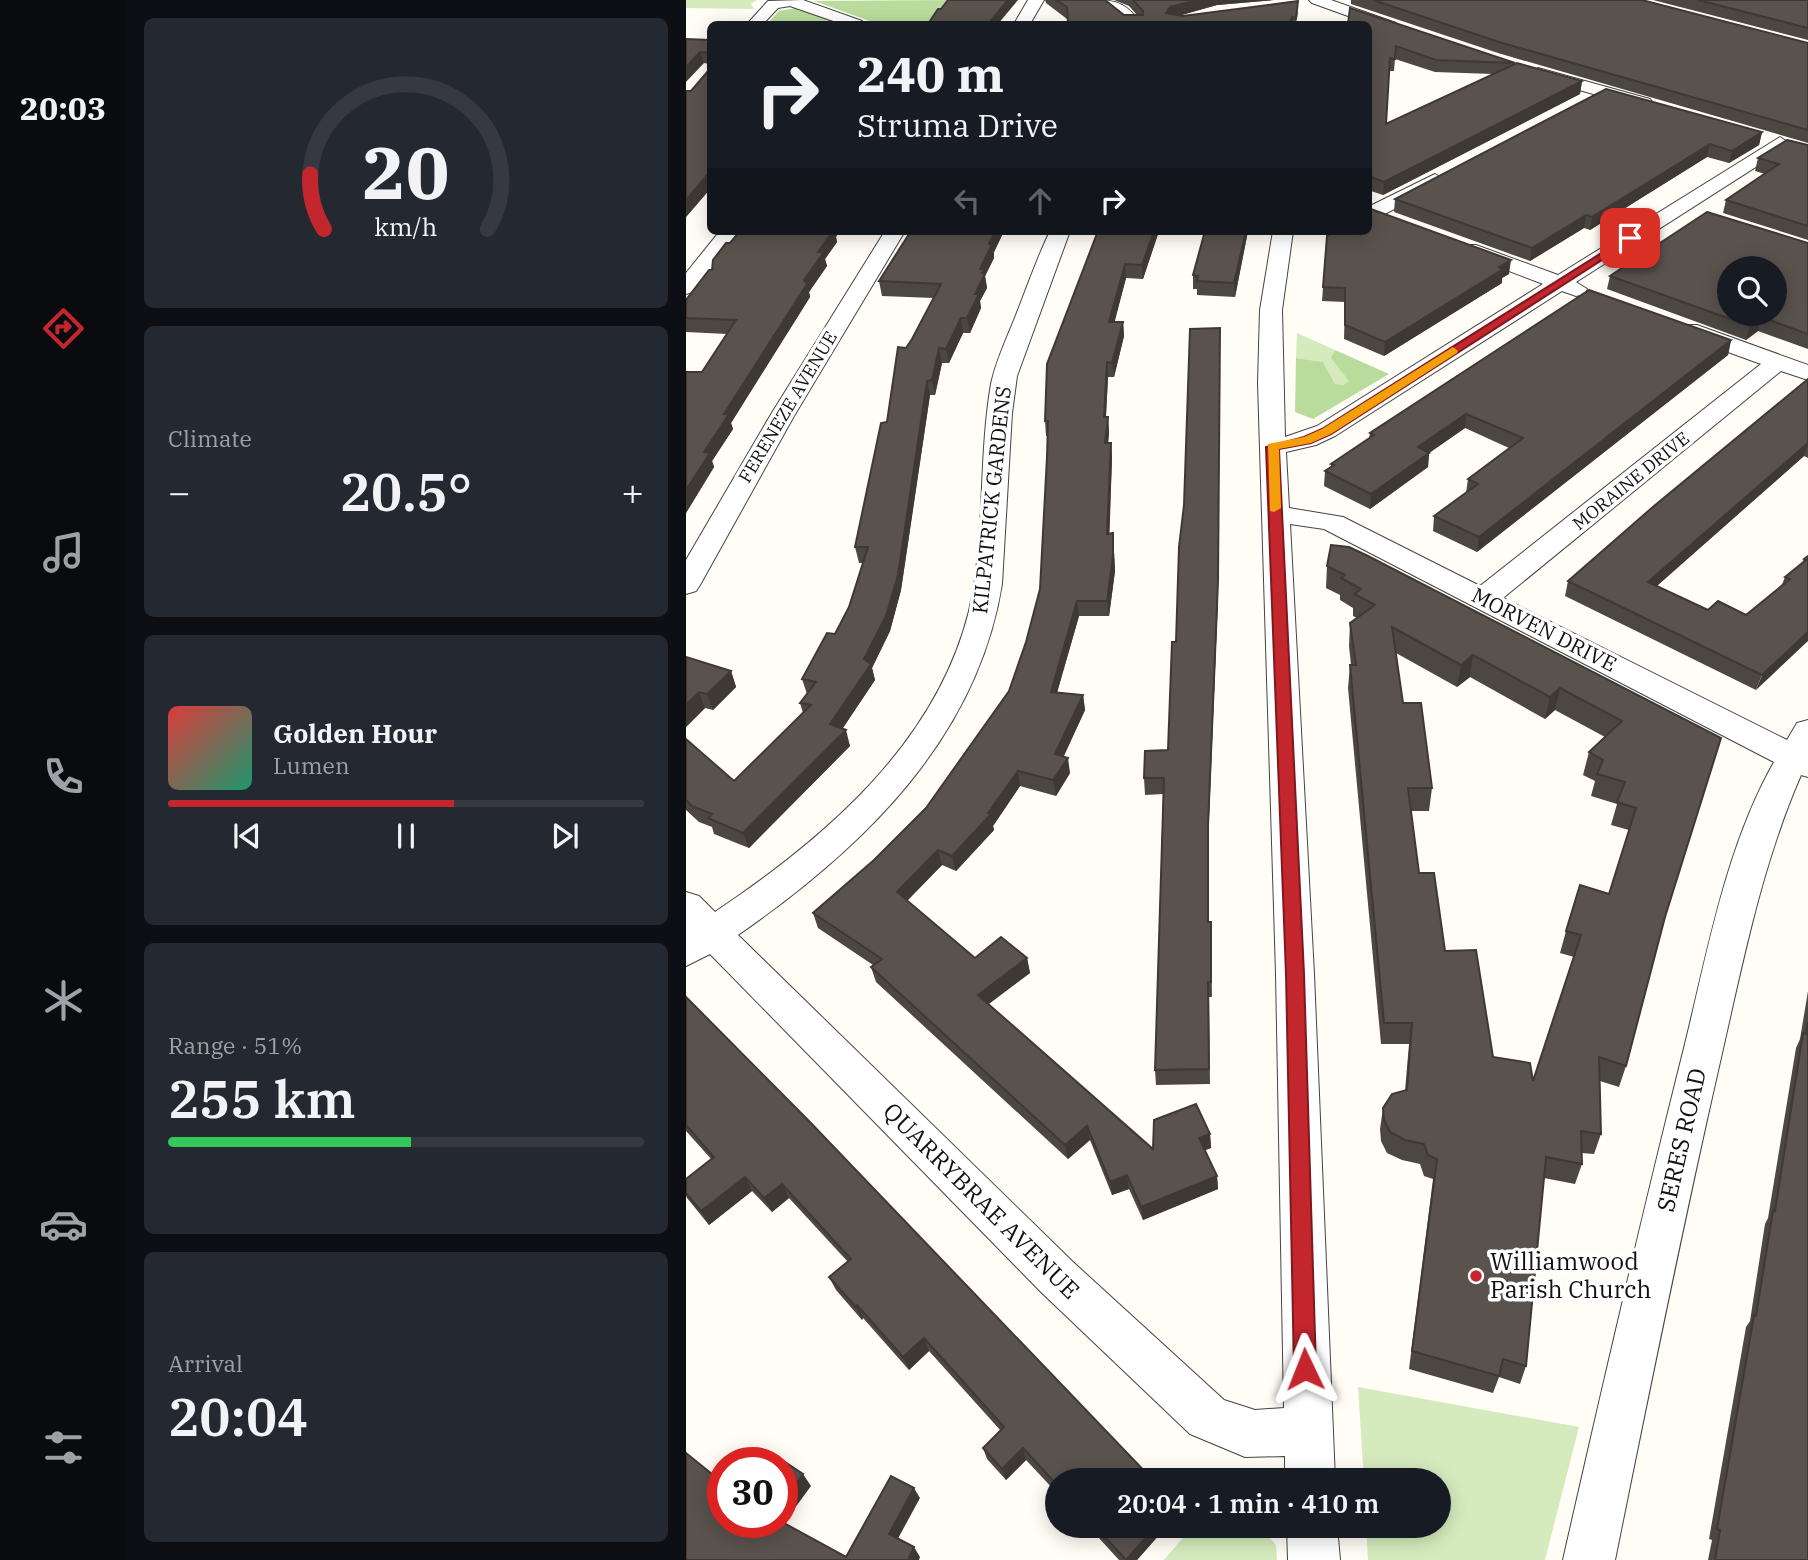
<!DOCTYPE html>
<html lang="en">
<head>
<meta charset="utf-8">
<style>
	:root { --surface:#171b24; --page:#242831; --text:#f1f3f6; --muted:#9ea1a6; --line:#363941; --accent:#c4262e }
	body { margin:0; font-family:"IBM Plex Serif",serif; background:var(--page); color:var(--text); height:100vh; display:flex; flex-direction:column; font-size:26px; white-space:nowrap }
	* { box-sizing:border-box; margin:0 }
	p { font-size:23px; color:var(--muted) }
	.icon { flex:none; width:38px; height:38px; fill:none; stroke:currentColor; stroke-width:2; stroke-linecap:round; stroke-linejoin:round }
	.map { position:relative; flex:1; overflow:hidden }
	.drawer { display:flex; flex-direction:column; gap:18px; padding:18px; background:#0d0f14; width:560px }
	.drawer>* { flex:none }
	.banner { position:absolute; left:21px; top:21px; width:665px; height:214px; border-radius:10px; box-shadow:0 4px 18px #0003; background:#171b24; color:var(--text); overflow:hidden }
	.controls { position:absolute; left:1031px; top:256px; display:grid; gap:14px }
	.controls a { display:grid; place-items:center; width:70px; height:70px; border-radius:50%; background:var(--surface); box-shadow:0 4px 18px #0003; font-size:35px }
	.speed { position:absolute; left:21px; top:1447px; display:flex; gap:14px; font-size:35px; font-weight:700; text-align:center }
	.speed>* { display:grid; place-content:center; width:91px; height:91px; border-radius:50%; background:var(--surface); box-shadow:0 4px 18px #0003; line-height:1 }
	.speed .limit { border:10px solid #d22; background:#fff; color:#111 }
	.pin { position:absolute; display:grid; place-items:center; width:60px; height:60px; color:#fff; margin:-30px; border-radius:14px; box-shadow:0 4px 10px #0006 }
	.me { position:absolute; width:77px; margin:-38px; rotate:358deg; stroke-linejoin:round; filter:drop-shadow(0 0 5px #0008) }
	.turn { display:flex; align-items:center; gap:24px; height:147px; padding:0 35px; font-size:32px }
	.turn .icon { width:91px; height:91px; stroke-width:2.5 }
	.turn b { display:block; font-size:49px; line-height:60px }
	.lanes { display:flex; align-items:center; height:66px; padding:0 35px; background:#0003; justify-content:center; gap:35px; direction:ltr }
	.lanes .off { opacity:.35 }
	.big { font-size:52px; font-weight:600; line-height:1.1 }
	.drawer .widget { flex:1; display:flex; flex-direction:column; justify-content:center; gap:10px; min-width:0; padding:0 24px; border-radius:10px; background:var(--page) }
	.drawer .dial { align-items:center; gap:0 }
	.dial svg { height:182px; overflow:visible; fill:none; stroke:var(--line); stroke-width:7; stroke-linecap:round; text-anchor:middle }
	.dial text { fill:var(--text); stroke:none }
	.song { display:flex; align-items:center; gap:21px }
	.cover { width:84px; height:84px; border-radius:10px; background:linear-gradient(135deg,hsl(0 70% 55%),hsl(160 70% 35%)) }
	.played { height:7px; border-radius:4px; background:linear-gradient(90deg,var(--accent) 60%,var(--line) 60%) }
	.keys { display:flex; justify-content:space-around; direction:ltr }
	.heat { display:flex; justify-content:space-between; align-items:center; font-size:38px; direction:ltr }
	.charge { height:10px; border-radius:5px; background:linear-gradient(90deg,#34c759 51%,var(--line) 0) }
	.trip { position:absolute; left:359px; top:1468px; width:406px; height:70px; border-radius:35px; background:var(--surface); box-shadow:0 4px 18px #0003; font-weight:600; line-height:70px; text-align:center }
	main { display:flex; flex:1; min-height:0 }
	.dock { display:flex; flex-direction:column; width:126px; justify-content:space-around; align-items:center; background:#090b0e; color:var(--muted) }
	.dock .icon { width:49px; height:49px }
	.dock .active { color:var(--accent) }
	.dock b { font-size:32px; color:var(--text) }
	.map>svg:first-child { display:block }
</style>
</head>
<body>
<main>
<nav class="dock">
<b>20:03</b>
<svg class="icon active" aria-label="directions" viewBox="0 0 24 24"><path d="M12 3l9 9-9 9-9-9zM9 14v-3h6M13 9l2 2-2 2"/></svg>
<svg class="icon" aria-label="music" viewBox="0 0 24 24"><path d="M9 18V5l10-2v13"/><circle cx="6" cy="18" r="3"/><circle cx="16" cy="16" r="3"/></svg>
<svg class="icon" aria-label="phone" viewBox="0 0 24 24"><path d="M5 4h4l2 5-3 2q2 4 5 5l2-3 5 2v4C11 20 4 13 5 4z"/></svg>
<svg class="icon" aria-label="climate" viewBox="0 0 24 24"><path d="M12 3v18M4 7l16 10M4 17L20 7"/></svg>
<svg class="icon" aria-label="car" viewBox="0 0 24 24"><path d="M5 17H2v-5l4-1 3-4h7l3 4 3 1v5h-3M9 17h6M6 11h13"/><circle cx="7" cy="17" r="2"/><circle cx="17" cy="17" r="2"/></svg>
<svg class="icon" aria-label="filters" viewBox="0 0 24 24"><path d="M4 7h16M4 17h16"/><circle cx="9" cy="7" r="2"/><circle cx="15" cy="17" r="2"/></svg>
</nav>
<section class="drawer">
<div class="widget dial"><svg viewBox="0 0 100 80">
<path d="M14 69A42 42 0 1 1 86 69"/>
<path d="M14 69A42 42 0 0 1 8 45" stroke="#c4262e"/>
<text x="50" y="56" font-size="32" font-weight="700">20</text>
<text x="50" y="72" font-size="11">km/h</text>
</svg></div>
<div class="widget"><p>Climate</p>
<div class="heat"><a>−</a><b class="big">20.5°</b><a>+</a></div>
</div>
<div class="widget">
<div class="song"><i class="cover"></i><div><b>Golden Hour</b><p>Lumen</p></div></div>
<div class="played"></div>
<div class="keys"><svg class="icon" aria-label="previous" viewBox="0 0 24 24"><path d="M18 5L8 12l10 7zM5 5v14"/></svg><svg class="icon" aria-label="pause" viewBox="0 0 24 24"><path d="M8 5v14M16 5v14"/></svg><svg class="icon" aria-label="next" viewBox="0 0 24 24"><path d="M6 5l10 7-10 7zM19 5v14"/></svg></div>
</div>
<div class="widget"><p>Range · 51%</p><b class="big">255 km</b><div class="charge"></div></div>
<div class="widget"><p>Arrival</p><b class="big">20:04</b></div>
</section>
<div class="map">
<svg width="1122" height="1560" viewBox="0 0 1122 1560">
	<rect width="100%" height="100%" fill="#fffdf5"/>
	<g fill="#d5ebbd">
		<path d="M0,0H71L65,4L68,9L0,8Z"/>
		<path d="M611,333L649,350L646,358L663,381L657,385L649,384L637,362L610,358Z"/>
		<path d="M672,1387L893,1427L859,1560H682L680,1526H752V1480H678Z"/>
		<path d="M507,1526H574L590,1545L591,1560H478Z"/>
	</g>
	<g fill="#b9dc9c">
		<path d="M266,0L245,24H192L128,1Z"/>
		<path d="M109,8L119,9L159,24L82,23L93,11Z"/>
		<path d="M649,350L703,374L627,419L609,412L610,358L637,362L649,384L657,385L663,381L645,358Z"/>
	</g>
	<g fill="none" stroke-linecap="round" stroke-linejoin="round">
		<g stroke="#444" stroke-width="2">
			<g id="minor">
				<path d="M117,0L176,21L178,24H156L104,6L92,8L77,24H61L82,1Z"/>
				<path d="M342,0H358L344,24H328Z"/>
				<path d="M409,0C433,0 441,5 456,24H440Z"/>
				<path d="M623,0H645L710,23L712,26L704,31L698,29L626,3Z"/>
				<path d="M852,68L964,99L967,103L958,108L846,77L844,73Z"/>
				<path d="M1094,137L1103,143L1101,147L890,282L901,289L898,294L890,296L876,291L649,436L630,445L600,452L603,508L657,517L794,586L1075,364L995,335L992,330L995,325H1011L1122,365V380L1095,371L817,598L1101,740L1111,723L1122,720V777L1115,775C1074,869 1055,971 1032,1071C995,1233 962,1397 929,1560H877C916,1388 956,1215 999,1044C1022,950 1040,847 1088,762L638,529L604,524L628,974L649,1480H599V1456L559,1457L504,1434L355,1292L24,954L0,966V892L13,896L29,912C138,839 250,744 283,611C300,537 292,459 305,384C310,360 321,338 330,315C341,287 351,258 364,231H384L331,376L326,413L316,584C291,739 177,848 52,935L387,1262L538,1400L569,1410L598,1408L590,974L572,383L574,310L587,231H607L596,310L599,437L631,426L857,284L776,253L773,249L776,245H790L872,275Z"/>
				<path d="M749,174L759,180L756,184L693,217L682,218V207Z"/>
				<path d="M34,231H55L8,292L0,294V273Z"/>
				<path d="M199,231H219L108,416L14,585L10,591L0,594V560L84,416Z"/>
				<path d="M601,1526H651L654,1560H602Z"/>
			</g>
		</g>
		<use href="#minor" fill="#fff" fill-rule="evenodd"/>
	</g>
	<g fill="#4d4742" fill-rule="evenodd">
		<path d="M359,0H419L438,15H451L443,6L428,0H588L531,5L496,15L612,12L610,24H382L381,19L360,3Z"/>
		<path d="M665,0H956L1122,43V143L812,53L665,4Z"/>
		<path d="M967,0H1122V40Z"/>
		<path d="M682,24L896,81L894,94L697,195L682,190ZM709,59L749,72L807,74L700,124L703,71H708Z"/>
		<path d="M0,39L24,40V189L0,217L5,91L23,70V64L18,63Z"/>
		<path d="M1076,132L1073,145L1043,163L1021,157L904,230L898,228L844,261L708,212L709,199Z"/>
		<path d="M1122,145V240L1037,213L1040,200L1079,174L1069,171L1072,158Z"/>
		<path d="M54,231H153L150,237L151,242L139,259L141,266L123,292L124,297L45,423L47,429L26,461L28,467L0,513L16,372L41,334L0,332V300L26,270Z"/>
		<path d="M225,231H318L308,252V258L299,276L301,288L294,301L295,308L284,333H277L263,363H256L249,395H244L215,590L204,631L186,668L189,680L156,729L164,746L63,848L28,834L26,827L13,822L0,810V739L48,781L117,713L114,703L121,694L116,679L149,634L163,607L177,563H173L169,547L220,348L226,339L248,298L196,296L193,281Z"/>
		<path d="M412,231H473L457,279L440,278L428,322H437L438,336L428,377H422L420,417H422L423,432L422,443H425L426,458L423,534L427,533L429,571L423,616H393L371,692L397,695L399,710L378,756L384,773L370,796L334,786L307,826L308,830L270,871L256,865L221,901L289,958H341L344,973L302,1004L467,1149L524,1134L525,1148L519,1150L531,1176L532,1189L457,1220L443,1189L426,1195L404,1140L382,1159L190,982L185,967L187,965L132,928L127,913L188,860L240,808L323,691L340,642L354,589L362,436H360L359,421Z"/>
		<path d="M519,231H562L549,297L511,295V289H507V275Z"/>
		<path d="M637,231H682L823,274L816,278V283L698,356L658,339L659,302L636,301L637,287L645,234Z"/>
		<path d="M1122,243V349L1072,331L1060,340L921,289L924,276Z"/>
		<path d="M1045,340L1042,355L791,552L747,531L748,516L780,493L782,479L823,448L779,428L743,453L742,467L684,509L638,486L639,471L645,467V464L683,438L684,433Z"/>
		<path d="M1122,379V458L1118,456L971,586L1022,610L1060,615L1095,587L1099,577L1116,563L1118,559L1122,556L1070,690L879,596L882,581Z"/>
		<path d="M641,566L1035,738L979,917L940,1066L933,1087L914,1081L915,1134L908,1154L896,1153V1164L889,1184L858,1178L840,1366L834,1384L813,1377L807,1393L723,1369L747,1179L738,1176L734,1164L716,1160L701,1153L695,1141L694,1129L697,1108L719,1091L723,1044H695L662,688L664,665H665L663,646L664,623L671,618L667,616V608L654,600V595L640,588ZM710,653L771,687L784,677L859,719L869,710L919,737L903,752L897,775L909,781L905,796L931,804L925,825L943,830L923,894L880,931L874,953L888,957L847,1081L807,1057L759,951L733,873L725,811H743L746,788L717,703Z"/>
		<path d="M532,597L522,842L523,922H525L526,997H523L524,1084L470,1085L469,1070L477,794L459,795L458,778L482,750L490,642Z"/>
		<path d="M0,657L45,671L50,687L27,710L19,708L0,727Z"/>
		<path d="M1122,991V1560H1022L1026,1540L1023,1539L1060,1327L1064,1321L1079,1224L1082,1218L1110,1048L1114,1039Z"/>
		<path d="M0,997L371,1480V1493L340,1460L320,1480L301,1459L297,1448L315,1431L243,1351L223,1370L177,1318L176,1320L150,1290L143,1277L162,1262L103,1198L86,1212L66,1191L23,1225L1,1198L0,1196V1179L26,1160L0,1131Z"/>
		<path d="M402,1526H481L451,1560H433Z"/>
	</g>
	<g fill="#3f3936">
		<path d="M322,0H332L312,24H302Z"/>
		<path d="M511,0H588L531,5L484,18L480,13L484,7Z"/>
		<path d="M14,52L18,63L0,82V67Z"/>
		<path d="M896,81L894,94L697,195L698,182Z"/>
		<path d="M1076,132L1073,145L1043,163L1046,151Z"/>
		<path d="M1024,144L1021,157L904,230L906,217Z"/>
		<path d="M24,172V189L0,217V200Z"/>
		<path d="M900,215L898,228L844,261L846,248Z"/>
		<path d="M143,231H153L150,237L151,242L139,259L141,266L123,292L124,297L45,423L47,429L26,461L28,467L0,513V490L18,452L38,414L118,280Z"/>
		<path d="M309,231H318L308,252V258L299,276L301,288L294,301L295,308L284,333L281,318L289,294L294,269L303,244Z"/>
		<path d="M468,231H473L457,279L456,265Z"/>
		<path d="M560,231H562L549,297L548,283Z"/>
		<path d="M825,260L823,274L816,278V283L698,356L699,342Z"/>
		<path d="M439,264L440,278L425,336L423,322Z"/>
		<path d="M1075,317L1072,331L1060,340L1064,326Z"/>
		<path d="M275,318L277,333L263,363L260,349Z"/>
		<path d="M437,322L438,336L428,377L426,363Z"/>
		<path d="M534,328L532,597L522,842V826Z"/>
		<path d="M1045,340L1042,355L791,552L793,537Z"/>
		<path d="M253,348L256,363L249,395L246,380Z"/>
		<path d="M421,362L422,377L419,432L418,417Z"/>
		<path d="M241,381L244,395L215,590L204,631L186,668L189,680L149,740L144,724L178,659Z"/>
		<path d="M780,414L779,428L743,453L742,467L684,509L685,494L732,447Z"/>
		<path d="M422,417L423,432L421,458L419,443Z"/>
		<path d="M425,443L426,458L423,549L421,534Z"/>
		<path d="M1122,443L1118,456L958,597L962,582Z"/>
		<path d="M427,533L429,571L423,616L421,601Z"/>
		<path d="M391,601L393,616L367,707L365,692Z"/>
		<path d="M1122,632V641L1070,690L1076,675Z"/>
		<path d="M787,655L784,677L771,687L775,665Z"/>
		<path d="M45,671L50,687L27,710L21,694Z"/>
		<path d="M874,688L869,710L859,719L864,697Z"/>
		<path d="M13,692L19,708L0,727V705Z"/>
		<path d="M397,695L399,710L371,770L369,754Z"/>
		<path d="M160,730L164,746L63,848L57,833Z"/>
		<path d="M382,758L384,773L370,796L367,780Z"/>
		<path d="M332,771L334,786L307,826L308,830L270,871L266,856L302,813Z"/>
		<path d="M252,850L256,865L215,907L211,892Z"/>
		<path d="M341,958L344,973L295,1010L292,995Z"/>
		<path d="M401,1126L404,1140L382,1159L379,1145Z"/>
		<path d="M524,1134L525,1148L514,1152L513,1138Z"/>
		<path d="M441,1175L443,1189L426,1195L424,1182Z"/>
		<path d="M531,1176L532,1189L457,1220L455,1207Z"/>
		<path d="M59,1177L66,1191L23,1225L15,1211Z"/>
		<path d="M96,1184L103,1198L86,1212L78,1198Z"/>
		<path d="M171,1305L177,1318L176,1320L170,1307Z"/>
		<path d="M238,1338L243,1351L223,1370L217,1357Z"/>
		<path d="M337,1448L340,1460L320,1480L316,1469Z"/>
		<path d="M117,1474L125,1486L95,1527L96,1504Z"/>
		<path d="M228,1488L234,1498L209,1544L203,1534Z"/>
		<path d="M470,1526H481L451,1560H440Z"/>
		<path d="M228,1547L234,1557L233,1560H222Z"/>
	</g>
	<g fill="#5a524d" stroke="#3f3936" stroke-width="2" fill-rule="evenodd">
		<path d="M262,0H322L302,24H242L252,9H255Z"/>
		<path d="M370,0H419L438,15H457V11L447,0H511L484,7L480,13L497,16L612,1L610,18L606,17L604,24H449L433,22L432,24H382L381,7Z"/>
		<path d="M687,0H956L1122,43V130L813,42Z"/>
		<path d="M1012,0H1122V28Z"/>
		<path d="M664,8L829,63L750,60L710,46L709,59L704,58L700,124L831,63L896,81L698,182L682,176V24H662Z"/>
		<path d="M0,39L24,40V172L0,200V91H5L23,70L24,53L14,52L0,67Z"/>
		<path d="M920,89L1076,132L1046,151L1024,144L906,217L900,215L846,248L709,199Z"/>
		<path d="M1101,140L1122,145V226L1040,200L1093,164L1072,158Z"/>
		<path d="M682,208L825,260L813,267L817,269L699,342L659,325V288L637,287L641,236L651,231H682Z"/>
		<path d="M1021,212L1122,243V334L1075,317L1064,326L924,276ZM1043,268H1088V313H1043Z"/>
		<path d="M54,231H147L132,252H138L118,280L121,284L38,414H43L18,452L24,453L0,490V372H16L50,320L0,318V300L23,270H26L27,260L40,243H44Z"/>
		<path d="M225,231H309L303,244H306L294,269H298L296,273L299,274L289,294H293L281,318H275L260,349L253,348L246,380L241,381L212,575L200,616L178,659L185,664L144,724L160,730L57,833L22,818L26,814L6,806L0,800V739L48,781L125,705L114,703L130,682L116,679L141,633L149,634L163,607L182,547H169L195,423L201,422L212,347L220,348L226,339L255,284L193,281Z"/>
		<path d="M412,231H468L456,265L439,264L423,322H437L426,363L421,362L418,417H422L419,443H425L421,534L427,533V556L421,601H391L365,692L397,695L369,754L382,758L367,780L332,771L302,813L305,814L266,856L252,850L211,892L289,958L315,937L341,958L292,995L467,1149L468,1120L510,1104L524,1134L513,1138L531,1176L455,1207L441,1175L424,1182L401,1126L379,1145L185,967L196,959L127,913L188,860L240,808L323,691L340,642L354,589L361,457L362,421H359L361,364Z"/>
		<path d="M519,231H560L548,283L511,281L512,276L507,275Z"/>
		<path d="M903,290L1045,340L793,537L748,516L792,484L782,479L837,438L780,414L732,447L743,453L685,494L639,471L648,465L645,464L688,435L684,433Z"/>
		<path d="M534,328L532,581L522,826V922H525V982H522L523,1069L469,1070L478,778H458L459,751L482,750L486,642H490L493,547L498,505L504,329Z"/>
		<path d="M1122,379V443L962,582L1022,610L1032,601L1060,615L1104,579L1099,577L1120,560L1118,559L1122,556V632L1076,675L882,581L968,506Z"/>
		<path d="M645,545L663,547L682,556L1035,738L979,917L940,1066L913,1057L915,1134L895,1131L896,1164L860,1157L840,1366L817,1359L813,1376L726,1351L751,1159L742,1155L738,1144L719,1140L704,1132L698,1120L697,1108L706,1094L721,1090L726,1023H698L664,665H670L664,623L689,605L668,594L675,589L655,578L659,575L641,566ZM706,627L775,665L787,655L864,697L874,688L936,721L903,752L917,760L911,774L939,782L931,802L950,808L923,894L894,885L880,931L895,935L847,1081L844,1063L807,1057L790,950L759,951L748,873H733L722,788H746L735,703H717Z"/>
		<path d="M0,657L45,671L21,694L13,692L0,705Z"/>
		<path d="M0,997L121,1119L467,1480H371V1485L337,1448L316,1469L297,1448L318,1427L238,1338L217,1357L171,1305L170,1307L143,1277L165,1259L96,1184L78,1198L59,1177L15,1211L0,1193V1179L28,1157L0,1125Z"/>
		<path d="M1122,1022V1560H1029L1034,1530L1031,1529L1068,1315L1070,1316L1087,1210L1089,1211L1117,1033L1120,1034Z"/>
		<path d="M0,1453L37,1483V1522H96L160,1557L205,1476L228,1488L203,1534L228,1547L222,1560H0Z"/>
		<path d="M96,1460L117,1474L96,1504V1463H94Z"/>
		<path d="M409,1526H470L440,1560Z"/>
	</g>
	<path fill="#c4262e" stroke="#7f191e" stroke-width="2" d="M944,235L949,238L947,240L645,434L625,443L593,449L618,974L630,1369L627,1377L619,1380L611,1377L608,1369L600,974L580,447L618,437L636,429Z"/>
	<path fill="#f59e0b" d="M767,347L772,351L771,353L645,434L625,443L593,449L595,508L588,512L584,511L582,444L618,437L636,429Z"/>
	<circle fill="#c4262e" stroke="#fff" stroke-width="2.5" cx="790" cy="1276" r="7"/>
	<g text-anchor="middle" stroke-width="7" stroke-linejoin="round" paint-order="stroke">
		<g font-size="18" fill="#111" stroke="#fff">
			<text transform="translate(102 407) rotate(-59)" y="6">FERENEZE AVENUE</text>
			<text transform="translate(945 481) rotate(-39)" y="6">MORAINE DRIVE</text>
		</g>
		<g font-size="21" fill="#111" stroke="#fff">
			<text transform="translate(306 500) rotate(-84)" y="7">KILPATRICK GARDENS</text>
			<text transform="translate(858 630) rotate(27)" y="7">MORVEN DRIVE</text>
		</g>
		<g font-size="24" fill="#111" stroke="#fff">
			<text transform="translate(996 1140) rotate(-77)" y="8">SERES ROAD</text>
			<text transform="translate(295 1201) rotate(45)" y="8">QUARRYBRAE AVENUE</text>
		</g>
		<g font-size="24" fill="#111" stroke="#fff" text-anchor="start">
			<text x="804" y="1270">Williamwood<tspan x="804" dy="28">Parish Church</tspan></text>
		</g>
	</g>
</svg>
<div class="controls">
<a><svg class="icon" aria-label="search" viewBox="0 0 24 24"><circle cx="10" cy="10" r="6"/><path d="M15 15l6 6"/></svg></a>
</div>
<div class="speed"><div class="limit">30</div></div>
<div class="pin" style="left:944px;top:238px;background:#d93025"><svg class="icon" aria-label="arrive" viewBox="0 0 24 24"><path d="M6 21V4h12l-3 4 3 4H6"/></svg></div>
<svg class="me" style="left:619px;top:1369px" viewBox="-20 -20 40 40"><path d="M0-17L14 15 0 8-14 15z" fill="#c4262e" stroke="#fff" stroke-width="4"/></svg>
<div class="trip">20:04 · 1 min · 410 m</div>
<div class="banner">
<div class="turn"><svg class="icon" aria-label="right" viewBox="0 0 24 24"><path d="M7 20v-9h11M14 6l5 5-5 5"/></svg><div><b>240 m</b>Struma Drive</div></div>
<div class="lanes"><svg class="icon off" aria-label="left" viewBox="0 0 24 24"><path d="M17 20v-9H6M10 6l-5 5 5 5"/></svg><svg class="icon off" aria-label="ahead" viewBox="0 0 24 24"><path d="M12 20V5M6 11l6-6 6 6"/></svg><svg class="icon" aria-label="right" viewBox="0 0 24 24"><path d="M7 20v-9h11M14 6l5 5-5 5"/></svg></div>
</div>
</div>
</main>
</body>
</html>
